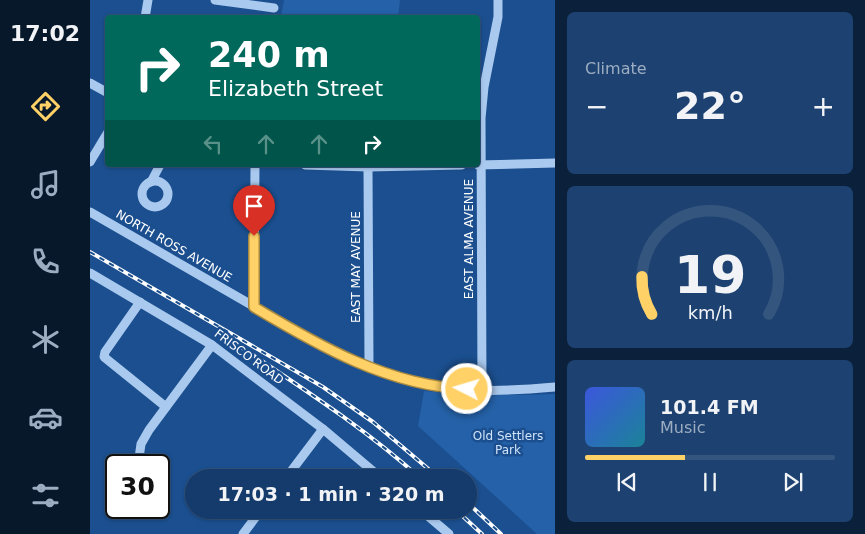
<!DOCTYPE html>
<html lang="en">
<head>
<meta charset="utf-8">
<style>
	:root { --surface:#143b6b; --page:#1d4271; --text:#f1f3f6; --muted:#9dadc1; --line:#33557e; --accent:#ffd166 }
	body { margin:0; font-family:"DejaVu Sans",sans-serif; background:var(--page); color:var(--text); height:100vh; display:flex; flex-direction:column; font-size:19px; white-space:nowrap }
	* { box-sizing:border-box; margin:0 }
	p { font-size:16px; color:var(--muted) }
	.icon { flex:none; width:28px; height:28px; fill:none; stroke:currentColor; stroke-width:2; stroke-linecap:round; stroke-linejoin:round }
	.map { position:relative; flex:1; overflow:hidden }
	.details { display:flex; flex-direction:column; gap:12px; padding:12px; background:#0b203b; width:310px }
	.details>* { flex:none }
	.top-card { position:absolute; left:15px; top:15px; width:375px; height:152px; border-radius:5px; box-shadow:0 1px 4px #0004,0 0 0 1px var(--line); background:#00695c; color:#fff; overflow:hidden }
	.speed { position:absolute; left:15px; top:454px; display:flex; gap:10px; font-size:25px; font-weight:700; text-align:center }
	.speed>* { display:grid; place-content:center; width:65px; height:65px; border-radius:50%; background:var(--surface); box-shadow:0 1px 4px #0004,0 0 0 1px var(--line); line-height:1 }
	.speed .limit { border:2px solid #111; border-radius:8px; background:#fff; color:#111 }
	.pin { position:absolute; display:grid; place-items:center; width:42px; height:42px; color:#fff; margin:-51px -21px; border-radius:50% 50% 50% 0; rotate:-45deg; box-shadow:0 0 5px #0007 }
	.pin .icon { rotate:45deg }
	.me { position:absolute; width:55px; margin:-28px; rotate:275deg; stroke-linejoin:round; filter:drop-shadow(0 0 4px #0008) }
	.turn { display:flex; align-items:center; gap:18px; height:105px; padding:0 20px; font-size:22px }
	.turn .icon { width:65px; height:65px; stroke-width:2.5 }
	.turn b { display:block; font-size:35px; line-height:42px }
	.lanes { display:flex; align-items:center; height:48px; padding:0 20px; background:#0003; justify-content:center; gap:25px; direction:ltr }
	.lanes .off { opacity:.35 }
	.big { font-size:38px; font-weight:700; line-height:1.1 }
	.details .tile { flex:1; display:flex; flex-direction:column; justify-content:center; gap:8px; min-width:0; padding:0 18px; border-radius:8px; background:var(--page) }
	.details .dial { align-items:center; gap:0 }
	.dial svg { height:130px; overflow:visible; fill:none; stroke:var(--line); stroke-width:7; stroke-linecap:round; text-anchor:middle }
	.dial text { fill:var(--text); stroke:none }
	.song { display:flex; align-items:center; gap:15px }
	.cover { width:60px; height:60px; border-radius:8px; background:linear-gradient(135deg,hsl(230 70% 55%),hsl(190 70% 35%)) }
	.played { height:5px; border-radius:2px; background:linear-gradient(90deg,var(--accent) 40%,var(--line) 40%) }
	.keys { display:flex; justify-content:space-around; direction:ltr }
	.heat { display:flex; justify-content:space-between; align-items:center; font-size:28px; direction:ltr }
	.trip { position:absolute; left:95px; top:469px; width:292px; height:50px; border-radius:25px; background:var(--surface); box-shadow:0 1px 4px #0004,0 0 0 1px var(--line); font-weight:700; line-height:50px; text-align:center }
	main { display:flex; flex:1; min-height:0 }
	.menu { display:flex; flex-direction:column; width:90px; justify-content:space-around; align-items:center; background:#08182b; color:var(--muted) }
	.menu .icon { width:35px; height:35px }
	.menu .active { color:var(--accent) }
	.menu b { font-size:22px; color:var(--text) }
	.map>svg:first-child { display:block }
</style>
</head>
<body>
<main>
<nav class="menu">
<b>17:02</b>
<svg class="icon active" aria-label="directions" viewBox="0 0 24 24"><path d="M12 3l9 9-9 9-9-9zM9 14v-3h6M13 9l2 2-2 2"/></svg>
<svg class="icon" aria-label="music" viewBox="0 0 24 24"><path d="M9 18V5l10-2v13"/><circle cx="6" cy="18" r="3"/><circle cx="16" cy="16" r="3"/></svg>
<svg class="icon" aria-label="phone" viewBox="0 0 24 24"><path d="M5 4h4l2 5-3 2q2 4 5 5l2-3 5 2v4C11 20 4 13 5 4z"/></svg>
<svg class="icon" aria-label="climate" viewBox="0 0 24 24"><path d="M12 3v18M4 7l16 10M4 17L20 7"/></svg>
<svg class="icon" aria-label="car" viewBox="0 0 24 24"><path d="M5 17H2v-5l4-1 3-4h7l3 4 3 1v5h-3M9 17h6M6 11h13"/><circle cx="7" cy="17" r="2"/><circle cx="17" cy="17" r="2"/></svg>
<svg class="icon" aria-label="filters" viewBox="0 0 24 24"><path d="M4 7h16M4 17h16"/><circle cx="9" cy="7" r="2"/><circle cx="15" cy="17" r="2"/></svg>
</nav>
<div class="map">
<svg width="465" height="534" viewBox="0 0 465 534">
	<rect width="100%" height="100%" fill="#1b4f8f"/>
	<g fill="#2461a8">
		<path d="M194,0H310L308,17H191Z"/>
		<path d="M334,391C378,395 421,396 465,394V534H447L328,426Z"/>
	</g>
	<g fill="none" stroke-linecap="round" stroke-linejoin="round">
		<g stroke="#a9c9ee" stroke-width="9">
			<path d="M125,0L184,8"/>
			<path d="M55,18L58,0"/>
			<path d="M0,83L18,93"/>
			<path d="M0,162L18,132"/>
			<path d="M215,165L278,167L372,165"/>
			<path d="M388,165L465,163"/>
			<path d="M278,167L279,367"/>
			<circle cx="65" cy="194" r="13"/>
			<path d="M61,182L70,165"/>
			<path d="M0,212C53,242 105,273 158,303C212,335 270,371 333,384C376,393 421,391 465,387"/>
			<path d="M0,273L122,345L233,429L291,478"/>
			<path d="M50,302L15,352L14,357L76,407"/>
			<path d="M164,307L165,165"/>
			<path d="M392,390L391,118L394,87L408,17V0"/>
			<path d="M48,465L51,444L59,430L122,345"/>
			<path d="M196,478L233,429"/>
			<path d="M44,510V508"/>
			<path d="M331,510L359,534"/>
			<path d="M153,534L171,510"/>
		</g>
		<g stroke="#fff" stroke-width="4">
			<g id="rail">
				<path d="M0,252L233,387L283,422L349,478"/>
				<path d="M139,339C204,383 271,425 330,478"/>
				<path d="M379,504L411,534"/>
				<path d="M366,510L392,534"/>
			</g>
		</g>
		<use href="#rail" stroke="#1b4f8f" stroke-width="2" stroke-dasharray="5.5" stroke-linecap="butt"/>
	</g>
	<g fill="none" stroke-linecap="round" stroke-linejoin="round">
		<g stroke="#a68842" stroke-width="12">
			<path id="route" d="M164,236V307C229,346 299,386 377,389"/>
		</g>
		<use href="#route" stroke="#ffd166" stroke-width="9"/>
	</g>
	<g text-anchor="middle" stroke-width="5" stroke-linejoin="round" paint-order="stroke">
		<g font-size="12" fill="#fff" stroke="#1b4f8f">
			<text transform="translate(379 239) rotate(-90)" y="4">EAST ALMA AVENUE</text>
			<text transform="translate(84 246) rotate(30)" y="4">NORTH ROSS AVENUE</text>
			<text transform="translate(266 267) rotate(-90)" y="4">EAST MAY AVENUE</text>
			<text transform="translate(159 357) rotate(37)" y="4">FRISCO ROAD</text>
		</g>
		<g font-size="12" fill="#cfe3fa" stroke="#1b4f8f">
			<text x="418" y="440">Old Settlers<tspan x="418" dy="14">Park</tspan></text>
		</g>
	</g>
</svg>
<div class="speed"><div class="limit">30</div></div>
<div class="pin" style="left:164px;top:236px;background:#d93025"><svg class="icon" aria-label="arrive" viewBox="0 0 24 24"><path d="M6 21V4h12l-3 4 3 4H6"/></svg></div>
<svg class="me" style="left:377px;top:389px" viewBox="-20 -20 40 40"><circle r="17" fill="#ffd166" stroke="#fff" stroke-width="3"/><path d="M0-11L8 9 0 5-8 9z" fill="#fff"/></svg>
<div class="trip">17:03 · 1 min · 320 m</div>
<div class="top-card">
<div class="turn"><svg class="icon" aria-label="right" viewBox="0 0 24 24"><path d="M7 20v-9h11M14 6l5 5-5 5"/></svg><div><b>240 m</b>Elizabeth Street</div></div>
<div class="lanes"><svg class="icon off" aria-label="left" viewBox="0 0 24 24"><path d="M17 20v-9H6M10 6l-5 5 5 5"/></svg><svg class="icon off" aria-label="ahead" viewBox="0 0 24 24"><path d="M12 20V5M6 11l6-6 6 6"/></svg><svg class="icon off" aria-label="ahead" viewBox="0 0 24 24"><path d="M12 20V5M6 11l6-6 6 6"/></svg><svg class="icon" aria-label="right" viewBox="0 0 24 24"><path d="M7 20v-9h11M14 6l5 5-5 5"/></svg></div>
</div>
</div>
<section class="details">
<div class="tile"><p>Climate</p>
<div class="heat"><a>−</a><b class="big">22°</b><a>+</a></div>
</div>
<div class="tile dial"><svg viewBox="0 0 100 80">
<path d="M14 69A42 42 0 1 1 86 69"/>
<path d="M14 69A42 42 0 0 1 8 46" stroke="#ffd166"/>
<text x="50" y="56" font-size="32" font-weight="700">19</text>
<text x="50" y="72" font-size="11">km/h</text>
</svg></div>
<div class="tile">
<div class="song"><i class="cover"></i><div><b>101.4 FM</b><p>Music</p></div></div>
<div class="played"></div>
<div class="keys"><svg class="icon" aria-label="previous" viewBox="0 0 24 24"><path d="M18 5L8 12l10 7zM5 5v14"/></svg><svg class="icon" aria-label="pause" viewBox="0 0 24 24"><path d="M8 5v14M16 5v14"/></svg><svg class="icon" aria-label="next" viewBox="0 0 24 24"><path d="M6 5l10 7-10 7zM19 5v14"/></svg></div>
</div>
</section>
</main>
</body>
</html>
